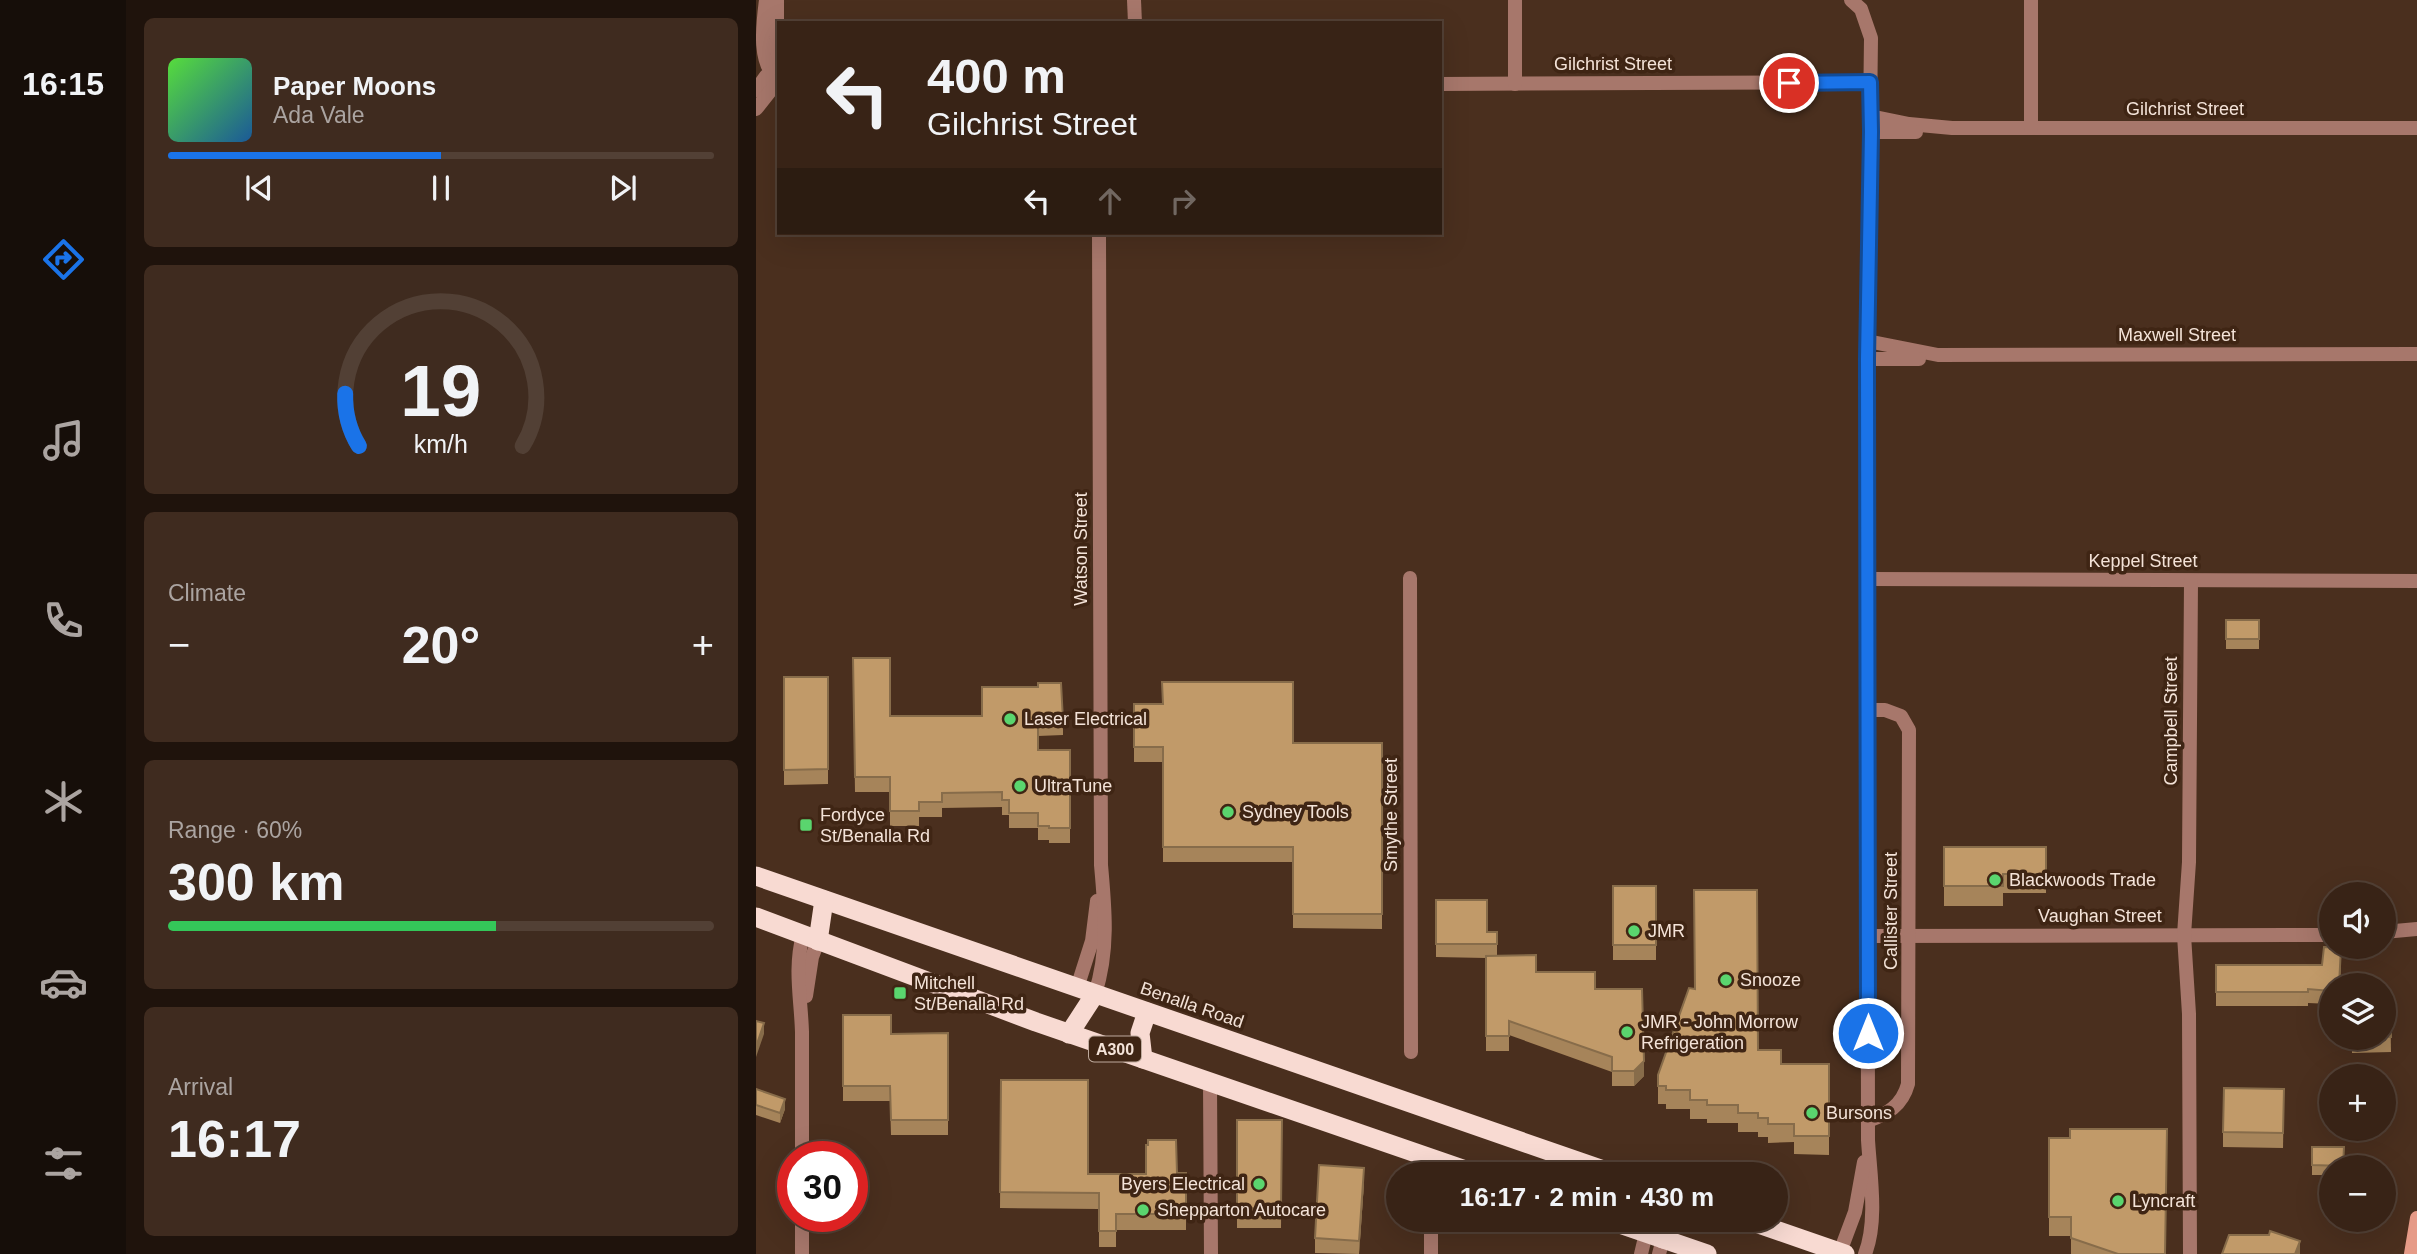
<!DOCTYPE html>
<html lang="en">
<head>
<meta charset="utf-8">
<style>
	:root { --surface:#382316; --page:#3f2b1f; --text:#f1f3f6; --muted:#aba4a1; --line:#524035; --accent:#1a73e8 }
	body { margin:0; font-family:Helvetica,sans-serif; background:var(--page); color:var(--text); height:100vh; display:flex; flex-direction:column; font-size:26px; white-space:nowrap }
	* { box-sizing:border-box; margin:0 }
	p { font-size:23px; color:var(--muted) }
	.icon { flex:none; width:38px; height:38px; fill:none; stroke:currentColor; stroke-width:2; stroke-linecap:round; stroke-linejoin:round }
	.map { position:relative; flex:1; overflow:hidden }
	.panel { display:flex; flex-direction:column; gap:18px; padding:18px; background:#1f130c; width:630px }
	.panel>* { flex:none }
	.hud { position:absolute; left:21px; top:21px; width:665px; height:214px; border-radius:0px; box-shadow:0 7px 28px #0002,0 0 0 2px var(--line); background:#382316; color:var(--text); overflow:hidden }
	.controls { position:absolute; left:1563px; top:882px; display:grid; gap:14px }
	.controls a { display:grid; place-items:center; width:77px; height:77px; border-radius:50%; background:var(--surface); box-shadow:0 7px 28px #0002,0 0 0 2px var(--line); font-size:35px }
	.speed { position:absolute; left:21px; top:1141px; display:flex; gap:14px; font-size:35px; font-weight:700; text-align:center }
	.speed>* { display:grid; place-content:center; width:91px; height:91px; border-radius:50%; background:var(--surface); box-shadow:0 7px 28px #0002,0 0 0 2px var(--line); line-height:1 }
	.speed .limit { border:10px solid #d22; background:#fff; color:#111 }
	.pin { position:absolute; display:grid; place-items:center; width:60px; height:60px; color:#fff; margin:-30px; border:4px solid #fff; border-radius:50%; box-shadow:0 2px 7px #0007 }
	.me { position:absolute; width:77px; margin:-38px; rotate:0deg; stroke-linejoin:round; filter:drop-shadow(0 0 5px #0008) }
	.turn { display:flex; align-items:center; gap:24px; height:147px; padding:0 35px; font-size:32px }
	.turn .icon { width:91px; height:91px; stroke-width:2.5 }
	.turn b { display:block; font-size:49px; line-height:60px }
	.lanes { display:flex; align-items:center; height:66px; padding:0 35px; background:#0003; justify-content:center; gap:35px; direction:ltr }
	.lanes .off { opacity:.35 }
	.big { font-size:52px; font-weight:700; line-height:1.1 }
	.panel .tile { flex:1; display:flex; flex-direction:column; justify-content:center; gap:10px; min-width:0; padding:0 24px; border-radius:10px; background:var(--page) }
	.panel .dial { align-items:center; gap:0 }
	.dial svg { height:182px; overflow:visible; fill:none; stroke:var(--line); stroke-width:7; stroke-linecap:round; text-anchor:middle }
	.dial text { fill:var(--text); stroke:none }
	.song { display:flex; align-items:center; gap:21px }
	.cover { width:84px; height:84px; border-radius:10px; background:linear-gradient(135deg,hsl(110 70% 55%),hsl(210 70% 35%)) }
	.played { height:7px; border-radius:4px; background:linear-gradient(90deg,var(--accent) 50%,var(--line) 50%) }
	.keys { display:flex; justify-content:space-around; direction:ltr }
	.heat { display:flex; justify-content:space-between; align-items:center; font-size:38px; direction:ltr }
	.charge { height:10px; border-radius:5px; background:linear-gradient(90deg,#34c759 60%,var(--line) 0) }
	.trip { position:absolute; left:630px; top:1162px; width:402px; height:70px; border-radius:35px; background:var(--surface); box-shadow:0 7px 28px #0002,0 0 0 2px var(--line); font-weight:700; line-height:70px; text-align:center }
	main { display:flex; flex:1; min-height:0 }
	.dock { display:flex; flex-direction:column; width:126px; justify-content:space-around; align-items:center; background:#160e09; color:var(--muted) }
	.dock .icon { width:49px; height:49px }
	.dock .selected { color:var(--accent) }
	.dock b { font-size:32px; color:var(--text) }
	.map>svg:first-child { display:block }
</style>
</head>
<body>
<main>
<nav class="dock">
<b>16:15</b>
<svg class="icon selected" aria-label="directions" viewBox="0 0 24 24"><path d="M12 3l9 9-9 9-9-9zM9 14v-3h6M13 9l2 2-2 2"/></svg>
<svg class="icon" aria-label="music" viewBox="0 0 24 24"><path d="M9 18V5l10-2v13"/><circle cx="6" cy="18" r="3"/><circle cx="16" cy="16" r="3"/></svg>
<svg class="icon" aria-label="phone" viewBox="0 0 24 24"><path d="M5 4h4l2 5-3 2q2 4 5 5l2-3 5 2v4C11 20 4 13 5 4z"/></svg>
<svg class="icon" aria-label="climate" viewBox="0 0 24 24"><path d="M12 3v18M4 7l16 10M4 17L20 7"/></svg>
<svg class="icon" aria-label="car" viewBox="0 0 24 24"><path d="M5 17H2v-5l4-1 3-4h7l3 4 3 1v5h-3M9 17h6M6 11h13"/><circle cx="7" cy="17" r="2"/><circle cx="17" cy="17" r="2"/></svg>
<svg class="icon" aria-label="filters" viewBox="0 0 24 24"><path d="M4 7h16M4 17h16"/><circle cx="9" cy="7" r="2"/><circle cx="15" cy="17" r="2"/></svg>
</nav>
<section class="panel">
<div class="tile">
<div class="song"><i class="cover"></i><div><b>Paper Moons</b><p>Ada Vale</p></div></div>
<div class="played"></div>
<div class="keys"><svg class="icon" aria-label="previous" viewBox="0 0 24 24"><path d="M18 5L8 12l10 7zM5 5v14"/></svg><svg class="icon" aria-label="pause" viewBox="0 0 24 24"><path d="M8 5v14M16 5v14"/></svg><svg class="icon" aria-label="next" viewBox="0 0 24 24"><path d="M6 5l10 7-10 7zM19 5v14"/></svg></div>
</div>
<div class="tile dial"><svg viewBox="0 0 100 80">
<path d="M14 69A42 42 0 1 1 86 69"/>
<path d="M14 69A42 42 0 0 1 8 46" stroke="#1a73e8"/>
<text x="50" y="56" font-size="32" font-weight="700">19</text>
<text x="50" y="72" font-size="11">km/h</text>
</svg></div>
<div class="tile"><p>Climate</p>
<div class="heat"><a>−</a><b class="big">20°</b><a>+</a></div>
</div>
<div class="tile"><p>Range · 60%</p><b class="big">300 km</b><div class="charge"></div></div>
<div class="tile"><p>Arrival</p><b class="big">16:17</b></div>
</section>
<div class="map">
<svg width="1661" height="1254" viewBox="0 0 1661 1254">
	<rect width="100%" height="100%" fill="#4a2f1e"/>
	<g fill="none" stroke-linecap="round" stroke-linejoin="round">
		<g stroke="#a7776b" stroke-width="14">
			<path d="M10,0C7,24 1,65 23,80"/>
			<path d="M21,0V51L23,61"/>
			<path d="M378,0L379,23"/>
			<path d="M1095,0L1105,9L1115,38L1111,359L1112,1140C1114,1174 1122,1221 1109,1254"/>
			<path d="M684,84L1114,82"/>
			<path d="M759,84V0"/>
			<path d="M0,90L10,76L22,70"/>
			<path d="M0,109L23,80"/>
			<path d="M1114,116L1153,124L1196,128H1661"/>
			<path d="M1275,128V0"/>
			<path d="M1115,132H1160"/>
			<path d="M1111,341L1182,355L1661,354"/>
			<path d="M1111,359H1163"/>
			<path d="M654,578L655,1052"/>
			<path d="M1112,579L1661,581"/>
			<path d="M1628,932L1661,929"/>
			<path d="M1112,936L1575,935"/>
			<path d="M321,988L336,941L341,901"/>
			<path d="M339,994C353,951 349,909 345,865L343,233"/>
			<path d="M50,996L56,957L62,941"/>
			<path d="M454,1083L455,1254"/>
			<path d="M1112,1121C1131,1114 1146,1106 1152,1084L1153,730L1145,716L1129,710H1112"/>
			<path d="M46,1157C46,1115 46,1074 46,1032C45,999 38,968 47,935"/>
			<path d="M46,1216V1254"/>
			<path d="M1084,1252L1099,1212L1108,1162"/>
			<path d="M675,1254V1220"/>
			<path d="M1434,1254L1433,1014L1428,935L1433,862L1435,581"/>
		</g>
		<g stroke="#a7776b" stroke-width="14">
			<path d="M885,1254L890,1233"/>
			<path d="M903,1254L907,1239"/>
		</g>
		<path stroke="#e69b88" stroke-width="14" d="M1655,1254L1661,1218"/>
		<g stroke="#f8dad2" stroke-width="19">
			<path d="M0,876L859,1174"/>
			<path d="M0,917L280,1022L721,1174"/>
			<path d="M62,941L68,900"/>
			<path d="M313,1034L339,994"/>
			<path d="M387,1059L384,1033L391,1012"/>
			<path d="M852,1220L951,1254"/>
			<path d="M991,1220L1089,1254"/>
			<path d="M907,1239L911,1220"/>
		</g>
	</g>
	<g fill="#a6845a">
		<rect x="1470" y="620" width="33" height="29"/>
		<path d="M97,658L134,716L307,720V735L282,736V750H314V843H293V840H282V828H253V815H246V807L186,808V817H163V826H134V792H99Z"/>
		<path d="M28,677H72V784L28,785Z"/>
		<path d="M378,704L537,743H626V929L537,928V862H407V762H378Z"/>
		<path d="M1188,847H1290V893H1247V906H1188Z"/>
		<rect x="857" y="886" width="43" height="74"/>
		<path d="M680,900L731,932H741V956L780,972L839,989L888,1076L878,1086H856V1072L753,1035V1051H730V958L680,957Z"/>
		<path d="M1585,962L1584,985H1575V1004L1552,1003V1006H1460V965H1566Z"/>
		<path d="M1634,995L1635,1052L1596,1053V1038Z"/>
		<path d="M87,1015L135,1034L192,1033V1135H135L134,1101H87Z"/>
		<path d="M1002,1050L1025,1064H1073V1155L1038,1154V1142L1012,1143V1137H1002V1132H982V1123H951V1119H934V1109H910V1104H902V1075Z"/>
		<path d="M245,1080L332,1174L430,1173V1230H360V1247H343V1209L244,1208Z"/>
		<path d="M0,1089L29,1109L24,1123L0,1115Z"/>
		<path d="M1528,1089L1527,1148L1467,1147V1132Z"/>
		<path d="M481,1120H526L525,1228H481Z"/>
		<path d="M1293,1138L1410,1254H1315V1236H1293Z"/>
		<path d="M1556,1147H1588L1587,1167H1575V1175H1556Z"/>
		<path d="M608,1183L603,1254L559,1253V1238Z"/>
	</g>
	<g fill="#876c4a">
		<path d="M8,1023V1034L0,1057V1047Z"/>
		<path d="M888,1061V1076L878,1086V1071Z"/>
		<path d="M29,1099V1109L24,1123V1113Z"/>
		<path d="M608,1168V1183L603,1254V1241Z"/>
		<path d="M1544,1241V1254H1539Z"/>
	</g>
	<g fill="#c19a69" stroke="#876c4a" stroke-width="2">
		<rect x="1470" y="620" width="33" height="19"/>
		<path d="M97,658H134V716H226V687H282V683H305L307,720L282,721V750H314V828H293V826H282V813H253V800H246V792L186,793V802H163V811H134V777H99Z"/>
		<path d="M28,677H72V769L28,770Z"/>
		<path d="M406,682H537V743H626V914H537V847H407V747H378V704H407Z"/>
		<path d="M1188,847H1290V874H1247V886H1188Z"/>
		<rect x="857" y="886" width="43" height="59"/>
		<path d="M938,890H1001L1002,1050H1025V1064H1073V1136H1038V1124H1012V1118H1002V1113H982V1105H951V1100H934V1090H910V1086H902V1075L933,988L939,989Z"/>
		<path d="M680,900H731V932H741V944H680Z"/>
		<path d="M1568,947L1585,948L1583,985H1575V991L1552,989V992H1460V965H1566Z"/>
		<path d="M780,955V972H839V989H886L888,1061L878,1071H856V1057L753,1021V1036H730V956Z"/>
		<path d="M1628,995H1634L1635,1037H1628Z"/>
		<path d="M87,1015H135V1034L192,1033V1120H135L134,1086H87Z"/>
		<path d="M0,1021L8,1023L0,1047Z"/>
		<path d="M245,1080H332V1174H390V1145H392V1140H420L421,1173H430V1214H360V1231H343V1193L244,1192Z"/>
		<path d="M1468,1088L1528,1089L1527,1133L1467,1132Z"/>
		<path d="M0,1089L29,1099L24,1113L0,1105Z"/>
		<path d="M481,1120H526L525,1209L481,1208Z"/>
		<path d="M1314,1129H1411L1409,1254H1362L1315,1238V1217H1293V1138H1314Z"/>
		<path d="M1556,1147H1588L1587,1166L1556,1165Z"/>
		<path d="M563,1165L608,1168L603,1241L559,1238Z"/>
		<path d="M1514,1231L1544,1241L1539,1254H1466L1473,1235H1513Z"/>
	</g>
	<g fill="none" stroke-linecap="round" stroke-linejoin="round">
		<g stroke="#114b97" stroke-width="18">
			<path id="route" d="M1033,83L1114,82L1115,132L1111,359L1112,1033"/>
		</g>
		<use href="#route" stroke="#1a73e8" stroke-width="12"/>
	</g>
	<g fill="#5ad56e" stroke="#3f2514" stroke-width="2.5">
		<circle cx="254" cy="719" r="7"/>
		<circle cx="264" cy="786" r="7"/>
		<circle cx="472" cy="812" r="7"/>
		<rect x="43" y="818" width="14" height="14" rx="3.5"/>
		<circle cx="1239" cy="880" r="7"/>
		<circle cx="878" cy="931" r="7"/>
		<circle cx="970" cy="980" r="7"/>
		<rect x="137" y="986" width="14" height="14" rx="3.5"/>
		<circle cx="871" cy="1032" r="7"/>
		<circle cx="1056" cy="1113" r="7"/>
		<circle cx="503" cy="1184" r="7"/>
		<circle cx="1362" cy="1201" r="7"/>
		<circle cx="387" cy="1210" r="7"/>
	</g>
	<g text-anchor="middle" stroke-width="7" stroke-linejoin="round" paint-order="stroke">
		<rect fill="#3f2514" stroke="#beaa9d" stroke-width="2" x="333" y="1036.5" width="52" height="25" rx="5"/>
		<g font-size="16" font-weight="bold" fill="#f4e3d8">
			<text x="359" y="1055">A300</text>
		</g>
		<g font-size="18" fill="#f4e3d8" stroke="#3f2514">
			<text x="857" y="70">Gilchrist Street</text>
			<text x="1429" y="115">Gilchrist Street</text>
			<text x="1421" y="341">Maxwell Street</text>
			<text transform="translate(325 549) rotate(-90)" y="6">Watson Street</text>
			<text x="1387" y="567">Keppel Street</text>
			<text transform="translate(1415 721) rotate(-90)" y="6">Campbell Street</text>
			<text transform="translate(635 815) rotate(-90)" y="6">Smythe Street</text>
			<text transform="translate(1135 911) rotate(-90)" y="6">Callister Street</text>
			<text x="1344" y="922">Vaughan Street</text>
			<text transform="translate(436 1005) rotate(19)" y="6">Benalla Road</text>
		</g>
		<g font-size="18" fill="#f4e3d8" stroke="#3f2514" text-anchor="start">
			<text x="268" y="725">Laser Electrical</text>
			<text x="278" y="792">UltraTune</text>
			<text x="486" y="818">Sydney Tools</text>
			<text x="64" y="821">Fordyce<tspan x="64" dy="21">St/Benalla Rd</tspan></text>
			<text x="1253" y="886">Blackwoods Trade</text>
			<text x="892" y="937">JMR</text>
			<text x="984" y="986">Snooze</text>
			<text x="158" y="989">Mitchell<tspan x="158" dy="21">St/Benalla Rd</tspan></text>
			<text x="885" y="1028">JMR - John Morrow<tspan x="885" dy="21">Refrigeration</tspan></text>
			<text x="1070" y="1119">Bursons</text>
			<text x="489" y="1190" text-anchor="end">Byers Electrical</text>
			<text x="1376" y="1207">Lyncraft</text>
			<text x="401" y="1216">Shepparton Autocare</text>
		</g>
	</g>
</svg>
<div class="controls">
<a><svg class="icon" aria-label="sound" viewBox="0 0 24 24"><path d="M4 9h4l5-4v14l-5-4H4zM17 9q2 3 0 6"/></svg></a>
<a><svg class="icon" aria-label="layers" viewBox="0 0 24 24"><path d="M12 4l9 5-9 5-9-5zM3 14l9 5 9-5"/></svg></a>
<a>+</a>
<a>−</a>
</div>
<div class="speed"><div class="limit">30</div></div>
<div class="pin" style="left:1033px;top:83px;background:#d93025"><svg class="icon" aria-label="arrive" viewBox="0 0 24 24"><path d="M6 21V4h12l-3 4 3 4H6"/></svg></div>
<svg class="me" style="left:1112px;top:1033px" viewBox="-20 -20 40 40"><circle r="17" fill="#1a73e8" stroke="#fff" stroke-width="3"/><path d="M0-11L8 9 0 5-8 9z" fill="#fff"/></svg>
<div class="trip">16:17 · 2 min · 430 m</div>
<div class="hud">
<div class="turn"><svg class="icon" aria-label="left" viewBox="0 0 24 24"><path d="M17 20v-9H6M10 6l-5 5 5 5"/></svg><div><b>400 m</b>Gilchrist Street</div></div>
<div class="lanes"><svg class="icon" aria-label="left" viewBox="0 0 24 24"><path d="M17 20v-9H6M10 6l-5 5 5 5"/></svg><svg class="icon off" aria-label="ahead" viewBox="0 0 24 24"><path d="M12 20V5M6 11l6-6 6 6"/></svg><svg class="icon off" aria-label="right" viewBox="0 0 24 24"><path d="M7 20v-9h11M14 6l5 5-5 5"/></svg></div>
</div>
</div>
</main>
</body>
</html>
